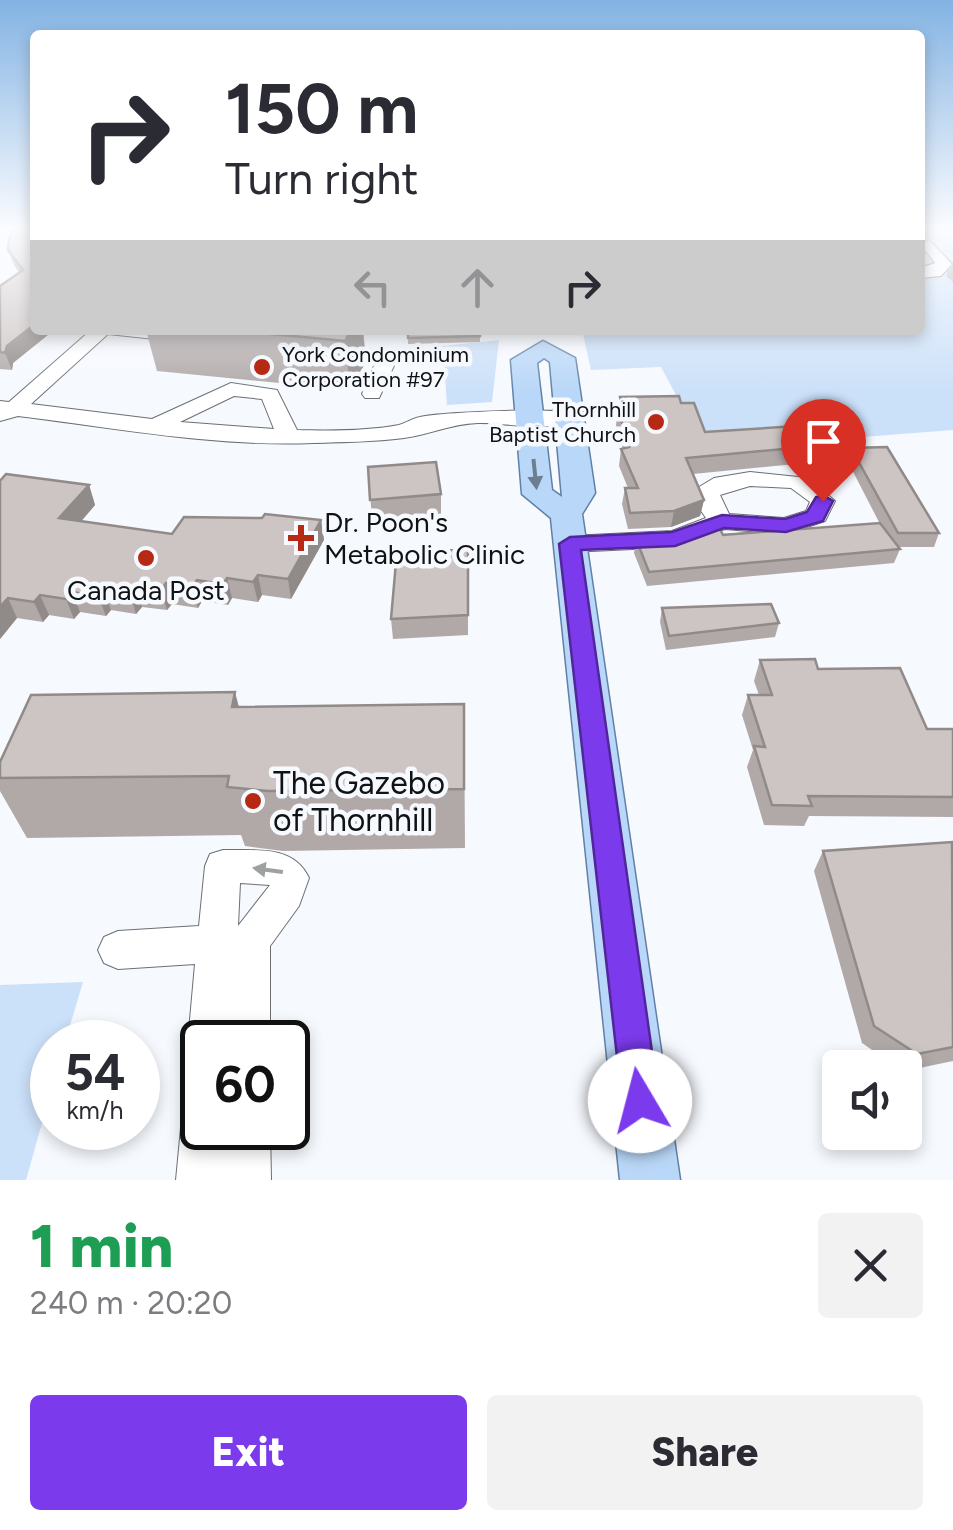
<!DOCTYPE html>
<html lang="en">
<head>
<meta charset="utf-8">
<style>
  :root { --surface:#fff; --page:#f2f2f3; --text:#2b2b33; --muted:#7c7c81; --accent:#7c3aed }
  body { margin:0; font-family:Figtree,sans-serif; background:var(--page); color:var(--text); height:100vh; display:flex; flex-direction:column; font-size:38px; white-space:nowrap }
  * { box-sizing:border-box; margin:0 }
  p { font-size:32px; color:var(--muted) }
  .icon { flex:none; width:55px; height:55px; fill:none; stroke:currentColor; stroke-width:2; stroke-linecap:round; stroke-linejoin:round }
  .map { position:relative; height:1180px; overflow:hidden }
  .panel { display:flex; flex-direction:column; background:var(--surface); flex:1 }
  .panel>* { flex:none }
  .top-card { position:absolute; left:30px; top:30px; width:895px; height:305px; border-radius:10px; box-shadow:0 5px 15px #0003; background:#fff; color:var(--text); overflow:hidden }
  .buttons { position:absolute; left:822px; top:1050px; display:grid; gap:20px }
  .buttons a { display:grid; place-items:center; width:100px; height:100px; border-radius:10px; background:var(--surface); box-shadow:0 5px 15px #0003; font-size:50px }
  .speed { position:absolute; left:30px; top:1020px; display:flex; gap:20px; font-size:50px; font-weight:700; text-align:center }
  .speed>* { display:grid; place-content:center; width:130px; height:130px; border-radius:50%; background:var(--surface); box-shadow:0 5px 15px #0003; line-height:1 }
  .speed small { font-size:25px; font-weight:400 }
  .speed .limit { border:5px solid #111; border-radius:15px; background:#fff; color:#111 }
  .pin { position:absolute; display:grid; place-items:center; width:85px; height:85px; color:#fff; margin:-102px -42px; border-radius:50% 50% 50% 0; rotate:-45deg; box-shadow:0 0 10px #0007 }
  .pin .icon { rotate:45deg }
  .me { position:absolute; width:110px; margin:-55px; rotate:352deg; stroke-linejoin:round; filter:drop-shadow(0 0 8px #0008) }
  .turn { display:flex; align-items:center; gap:35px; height:210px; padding:0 30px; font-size:45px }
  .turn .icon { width:130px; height:130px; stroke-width:2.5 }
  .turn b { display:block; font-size:70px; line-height:85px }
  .lanes { display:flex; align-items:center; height:95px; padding:0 30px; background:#0003; justify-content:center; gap:50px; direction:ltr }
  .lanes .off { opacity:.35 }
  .round { display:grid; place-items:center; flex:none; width:105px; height:105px; border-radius:10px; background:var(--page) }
  .overview { display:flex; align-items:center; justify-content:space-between; height:170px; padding:0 30px }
  h1 { font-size:60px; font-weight:800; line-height:75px; color:#1e9e55 }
  .cta { display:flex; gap:20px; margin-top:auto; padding:20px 30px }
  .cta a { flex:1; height:115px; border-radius:10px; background:var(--accent); color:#fff; font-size:40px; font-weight:800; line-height:115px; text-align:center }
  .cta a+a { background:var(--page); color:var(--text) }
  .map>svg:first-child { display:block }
  .green { fill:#cbe0f9 }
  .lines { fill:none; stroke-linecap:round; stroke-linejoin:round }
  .minor-casing { stroke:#6b6f74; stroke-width:2 }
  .major-casing { stroke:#6080a6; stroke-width:3 }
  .minor { fill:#fff; fill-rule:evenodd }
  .major { fill:#b9d7f8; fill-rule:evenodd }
  .wall { fill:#b0a9a8 }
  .shaded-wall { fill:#908a88 }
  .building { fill:#cdc5c3; stroke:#908a88; stroke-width:2.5 }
  .oneway { fill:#6d7e91 }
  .oneway2 { fill:#9fa0a1 }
  .route { fill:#7c3aed; stroke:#51269a; stroke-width:2.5 }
  .poi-dot { fill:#b62915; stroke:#f6f9fe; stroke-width:4 }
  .labels { text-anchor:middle; stroke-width:9; stroke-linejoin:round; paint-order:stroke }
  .far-poi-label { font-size:22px; fill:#101214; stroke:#f6f9fe; text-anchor:start }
  .poi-label { font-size:28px; fill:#101214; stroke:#f6f9fe; text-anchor:start }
  .near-poi-label { font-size:32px; fill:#101214; stroke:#f6f9fe; text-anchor:start }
</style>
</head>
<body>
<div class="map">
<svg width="953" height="1180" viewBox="0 0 953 1180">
  <rect width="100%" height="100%" fill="#f6f9fe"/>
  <g class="green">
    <path d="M 920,229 L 953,229 L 953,430 L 705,449 L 661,367 L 591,370 L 582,330 L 920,330 Z"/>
    <path d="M 499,340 L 492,402 L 447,405 L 444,362 L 432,358 L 433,347 Z"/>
    <path d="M 83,982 L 65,1042 L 52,1042 L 52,1087 L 26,1180 L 0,1180 L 0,985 Z"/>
  </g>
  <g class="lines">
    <g class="minor-casing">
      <g id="minor">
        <path d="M 929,240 L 952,264 L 941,276 L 921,278 L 920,268 L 935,263 L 921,245 Z"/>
        <path d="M 91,330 L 180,330 L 193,336 L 183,342 L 108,334 L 31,404 L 152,419 L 231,383 L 277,390 L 297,430 C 329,431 367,431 399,425 C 406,423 413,418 420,417 C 442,412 571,406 581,416 C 562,435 502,422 478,423 C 450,424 428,435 404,438 C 374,442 343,442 313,443 C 215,447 115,428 18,416 L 0,421 L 0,401 L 9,402 ZM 234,396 L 262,399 L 274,429 L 180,422 Z"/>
        <path d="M 330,342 L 395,353 L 398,357 L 379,398 L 365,398 L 362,394 L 376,361 L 323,352 L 320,348 Z"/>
        <path d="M 750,472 L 808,478 L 835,501 L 825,521 L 786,534 L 725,529 L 675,547 L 570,552 L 557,544 L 570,536 L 672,531 L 706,518 L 697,505 L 699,487 L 714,478 ZM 750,486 L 791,488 L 810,502 L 806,511 L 784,518 L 729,514 L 720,495 Z"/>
        <path d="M 223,850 C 255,851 293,844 309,878 L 299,906 L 270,946 L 270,1042 L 202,1042 L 202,1061 L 194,1057 L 188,1042 L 195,964 L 118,969 L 104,963 L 98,950 L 104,937 L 118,931 L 199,926 L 205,866 L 210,854 ZM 240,883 L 270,885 L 238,926 Z"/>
        <path d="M 202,1106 L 202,1128 L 270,1128 L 271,1180 L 176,1180 L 181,1128 L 188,1112 Z"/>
      </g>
    </g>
    <g class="major-casing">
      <path id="major" d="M 543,341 L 575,358 L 595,493 L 582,514 L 680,1180 L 620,1180 L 551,518 L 522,494 L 511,360 ZM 544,358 L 550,362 L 562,497 L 552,490 L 537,363 Z"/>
    </g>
    <use href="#minor" class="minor"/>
    <use href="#major" class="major"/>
  </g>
  <g class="wall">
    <path d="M 13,229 L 35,330 L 54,330 L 13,363 L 12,370 L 0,369 L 0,286 L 19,272 L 14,265 L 8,250 Z"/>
    <path d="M 950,265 L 953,265 L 953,282 L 946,276 Z"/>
    <path d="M 146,330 L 363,330 L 366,362 L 350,390 L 157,371 Z"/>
    <path d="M 480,330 L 480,342 L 408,344 L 408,338 Z"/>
    <path d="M 620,397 L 681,403 L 705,432 L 860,442 L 858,447 L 939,533 L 934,547 L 898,547 L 900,549 L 894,563 L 647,586 L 634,553 L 636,539 L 880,524 L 847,460 L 847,459 L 693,474 L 704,500 L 700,516 L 671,527 L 628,529 L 622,504 L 625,488 L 628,488 L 619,466 L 621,449 L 623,449 L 616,425 Z"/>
    <path d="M 368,467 L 441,494 L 441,514 L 372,519 Z"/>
    <path d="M 0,481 L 89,485 L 95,505 L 81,521 L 172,534 L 321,520 L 324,540 L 291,599 L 262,595 L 258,602 L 232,598 L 228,605 L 202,601 L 198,608 L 172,604 L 167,610 L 142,607 L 136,614 L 111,610 L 106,616 L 80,612 L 74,619 L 49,615 L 43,622 L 17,618 L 0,639 Z"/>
    <path d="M 468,550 L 468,635 L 393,639 L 391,619 Z"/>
    <path d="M 662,608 L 779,623 L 775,637 L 666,650 L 660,622 Z"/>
    <path d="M 760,660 L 818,669 L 927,729 L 953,729 L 953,817 L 809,816 L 804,826 L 764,825 L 747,767 L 753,750 L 742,715 L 748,695 L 759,695 L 754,681 Z"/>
    <path d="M 464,704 L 465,848 L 283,851 L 245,846 L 241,835 L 27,838 L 0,791 L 0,762 L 239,707 Z"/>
    <path d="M 953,843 L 953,1061 L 905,1071 L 905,1068 L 898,1068 L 862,1043 L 814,871 L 823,851 Z"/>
  </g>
  <g class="shaded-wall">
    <path d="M 35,324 L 35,330 L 54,330 L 13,363 L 12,370 L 5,353 L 7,346 Z"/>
    <path d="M 351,330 L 363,330 L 366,362 L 350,390 L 345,341 Z"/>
    <path d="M 89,485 L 95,505 L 67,538 L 59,518 Z"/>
    <path d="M 704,500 L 700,516 L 671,527 L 674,511 Z"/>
    <path d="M 321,520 L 324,540 L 291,599 L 288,579 Z"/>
    <path d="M 258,575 L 262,595 L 258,602 L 253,582 Z"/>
    <path d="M 227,578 L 232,598 L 228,605 L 223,584 Z"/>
    <path d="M 197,580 L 202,601 L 198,608 L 192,587 Z"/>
    <path d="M 166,583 L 172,604 L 167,610 L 161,590 Z"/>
    <path d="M 135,586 L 142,607 L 136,614 L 130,593 Z"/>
    <path d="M 103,589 L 111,610 L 106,616 L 98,596 Z"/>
    <path d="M 72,592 L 80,612 L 74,619 L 66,599 Z"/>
    <path d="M 40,595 L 49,615 L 43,622 L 34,602 Z"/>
    <path d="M 8,598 L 17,618 L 0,639 L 0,607 Z"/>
    <path d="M 235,692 L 251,753 L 232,707 Z"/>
  </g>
  <g class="building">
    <path d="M 13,229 L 35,229 L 35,324 L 7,346 L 5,353 L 0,352 L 0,286 L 23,270 L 8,250 L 9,240 Z"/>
    <path d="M 229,330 L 351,330 L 345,341 Z"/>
    <path d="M 408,330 L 480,330 L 480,336 L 408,338 Z"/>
    <path d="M 679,396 L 681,403 L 694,403 L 705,432 L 844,423 L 860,442 L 686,458 L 704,500 L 674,511 L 630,513 L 625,488 L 638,488 L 621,449 L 629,447 L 618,409 L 623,409 L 620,397 Z"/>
    <path d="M 887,447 L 939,533 L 898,533 L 851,448 Z"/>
    <path d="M 436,462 L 441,494 L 370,500 L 368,467 Z"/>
    <path d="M 6,474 L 89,485 L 59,518 L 172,534 L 184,517 L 262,518 L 265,514 L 321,520 L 288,579 L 258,575 L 253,582 L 227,578 L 223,584 L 197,580 L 192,587 L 166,583 L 161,590 L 135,586 L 130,593 L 103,589 L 98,596 L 72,592 L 66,599 L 40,595 L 34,602 L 8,598 L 0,607 L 0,481 Z"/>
    <path d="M 717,523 L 723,535 L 880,523 L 900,549 L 649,572 L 636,539 L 678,537 Z"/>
    <path d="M 468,550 L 468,615 L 391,619 L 397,551 Z"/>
    <path d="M 771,604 L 779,623 L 669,636 L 662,608 Z"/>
    <path d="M 815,659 L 818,669 L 900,668 L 927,729 L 953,729 L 953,797 L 808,796 L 812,806 L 772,805 L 754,746 L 765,747 L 748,695 L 772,695 L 760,660 Z"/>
    <path d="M 235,692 L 232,707 L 464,704 L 464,789 L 268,791 L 227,787 L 229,776 L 0,778 L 0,762 L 31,695 Z"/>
    <path d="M 952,842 L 953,1047 L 917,1054 L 874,1026 L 823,851 Z"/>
  </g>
  <defs><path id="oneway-solid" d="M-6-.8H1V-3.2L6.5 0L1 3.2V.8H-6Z" transform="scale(2.5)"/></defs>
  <use class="oneway" href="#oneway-solid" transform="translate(535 474) rotate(84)"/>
  <use class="oneway2" href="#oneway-solid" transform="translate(268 870) rotate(-172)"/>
  <linearGradient id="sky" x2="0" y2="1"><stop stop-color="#83b3e3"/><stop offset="0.58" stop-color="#fbfcff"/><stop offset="1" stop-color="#fbfcff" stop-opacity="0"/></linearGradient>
  <rect width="953" height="394" fill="url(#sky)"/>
  <path class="route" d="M 823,495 L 833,501 L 823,521 L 786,532 L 724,528 L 675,546 L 581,550 L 659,1101 L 653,1114 L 640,1120 L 627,1114 L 622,1101 L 559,544 L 570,537 L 672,532 L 722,515 L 785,519 L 807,512 L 816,497 Z"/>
  <g class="poi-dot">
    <circle cx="262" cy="367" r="10"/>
    <circle cx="656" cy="422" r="10"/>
    <path d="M296 523h10v10h10v10h-10v10h-10v-10h-10v-10h10z"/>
    <circle cx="146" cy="558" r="10"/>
    <circle cx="253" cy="801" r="10"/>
  </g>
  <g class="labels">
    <g class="far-poi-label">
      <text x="282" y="362">York Condominium<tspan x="282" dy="25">Corporation #97</tspan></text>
      <text x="636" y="417" text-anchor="end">Thornhill<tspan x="636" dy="25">Baptist Church</tspan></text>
    </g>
    <g class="poi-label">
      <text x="324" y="532">Dr. Poon's<tspan x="324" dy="32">Metabolic Clinic</tspan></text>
      <text x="146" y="600" text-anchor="middle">Canada Post</text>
    </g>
    <g class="near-poi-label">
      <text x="273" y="794">The Gazebo<tspan x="273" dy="37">of Thornhill</tspan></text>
    </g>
  </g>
</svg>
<div class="buttons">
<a><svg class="icon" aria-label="sound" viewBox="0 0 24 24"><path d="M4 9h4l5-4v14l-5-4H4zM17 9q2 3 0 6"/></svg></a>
</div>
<div class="speed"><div>54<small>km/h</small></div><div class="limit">60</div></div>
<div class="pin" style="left:823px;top:501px;background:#d93025"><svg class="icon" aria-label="arrive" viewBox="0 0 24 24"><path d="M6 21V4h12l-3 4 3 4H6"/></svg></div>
<svg class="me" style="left:640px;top:1101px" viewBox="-20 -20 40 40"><circle r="19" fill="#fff"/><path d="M0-13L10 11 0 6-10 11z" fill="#7c3aed"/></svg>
<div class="top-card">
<div class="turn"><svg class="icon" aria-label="right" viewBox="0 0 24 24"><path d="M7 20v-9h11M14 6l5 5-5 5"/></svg><div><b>150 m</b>Turn right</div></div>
<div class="lanes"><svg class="icon off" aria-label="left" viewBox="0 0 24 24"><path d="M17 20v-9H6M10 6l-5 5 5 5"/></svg><svg class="icon off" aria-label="ahead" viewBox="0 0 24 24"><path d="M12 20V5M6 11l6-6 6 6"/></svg><svg class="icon" aria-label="right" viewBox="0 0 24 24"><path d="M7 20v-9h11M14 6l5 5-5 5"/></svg></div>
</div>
</div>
<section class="panel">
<div class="overview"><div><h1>1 min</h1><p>240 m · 20:20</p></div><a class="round"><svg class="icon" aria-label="close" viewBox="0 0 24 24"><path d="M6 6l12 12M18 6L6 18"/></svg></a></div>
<div class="cta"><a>Exit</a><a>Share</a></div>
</section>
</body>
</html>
